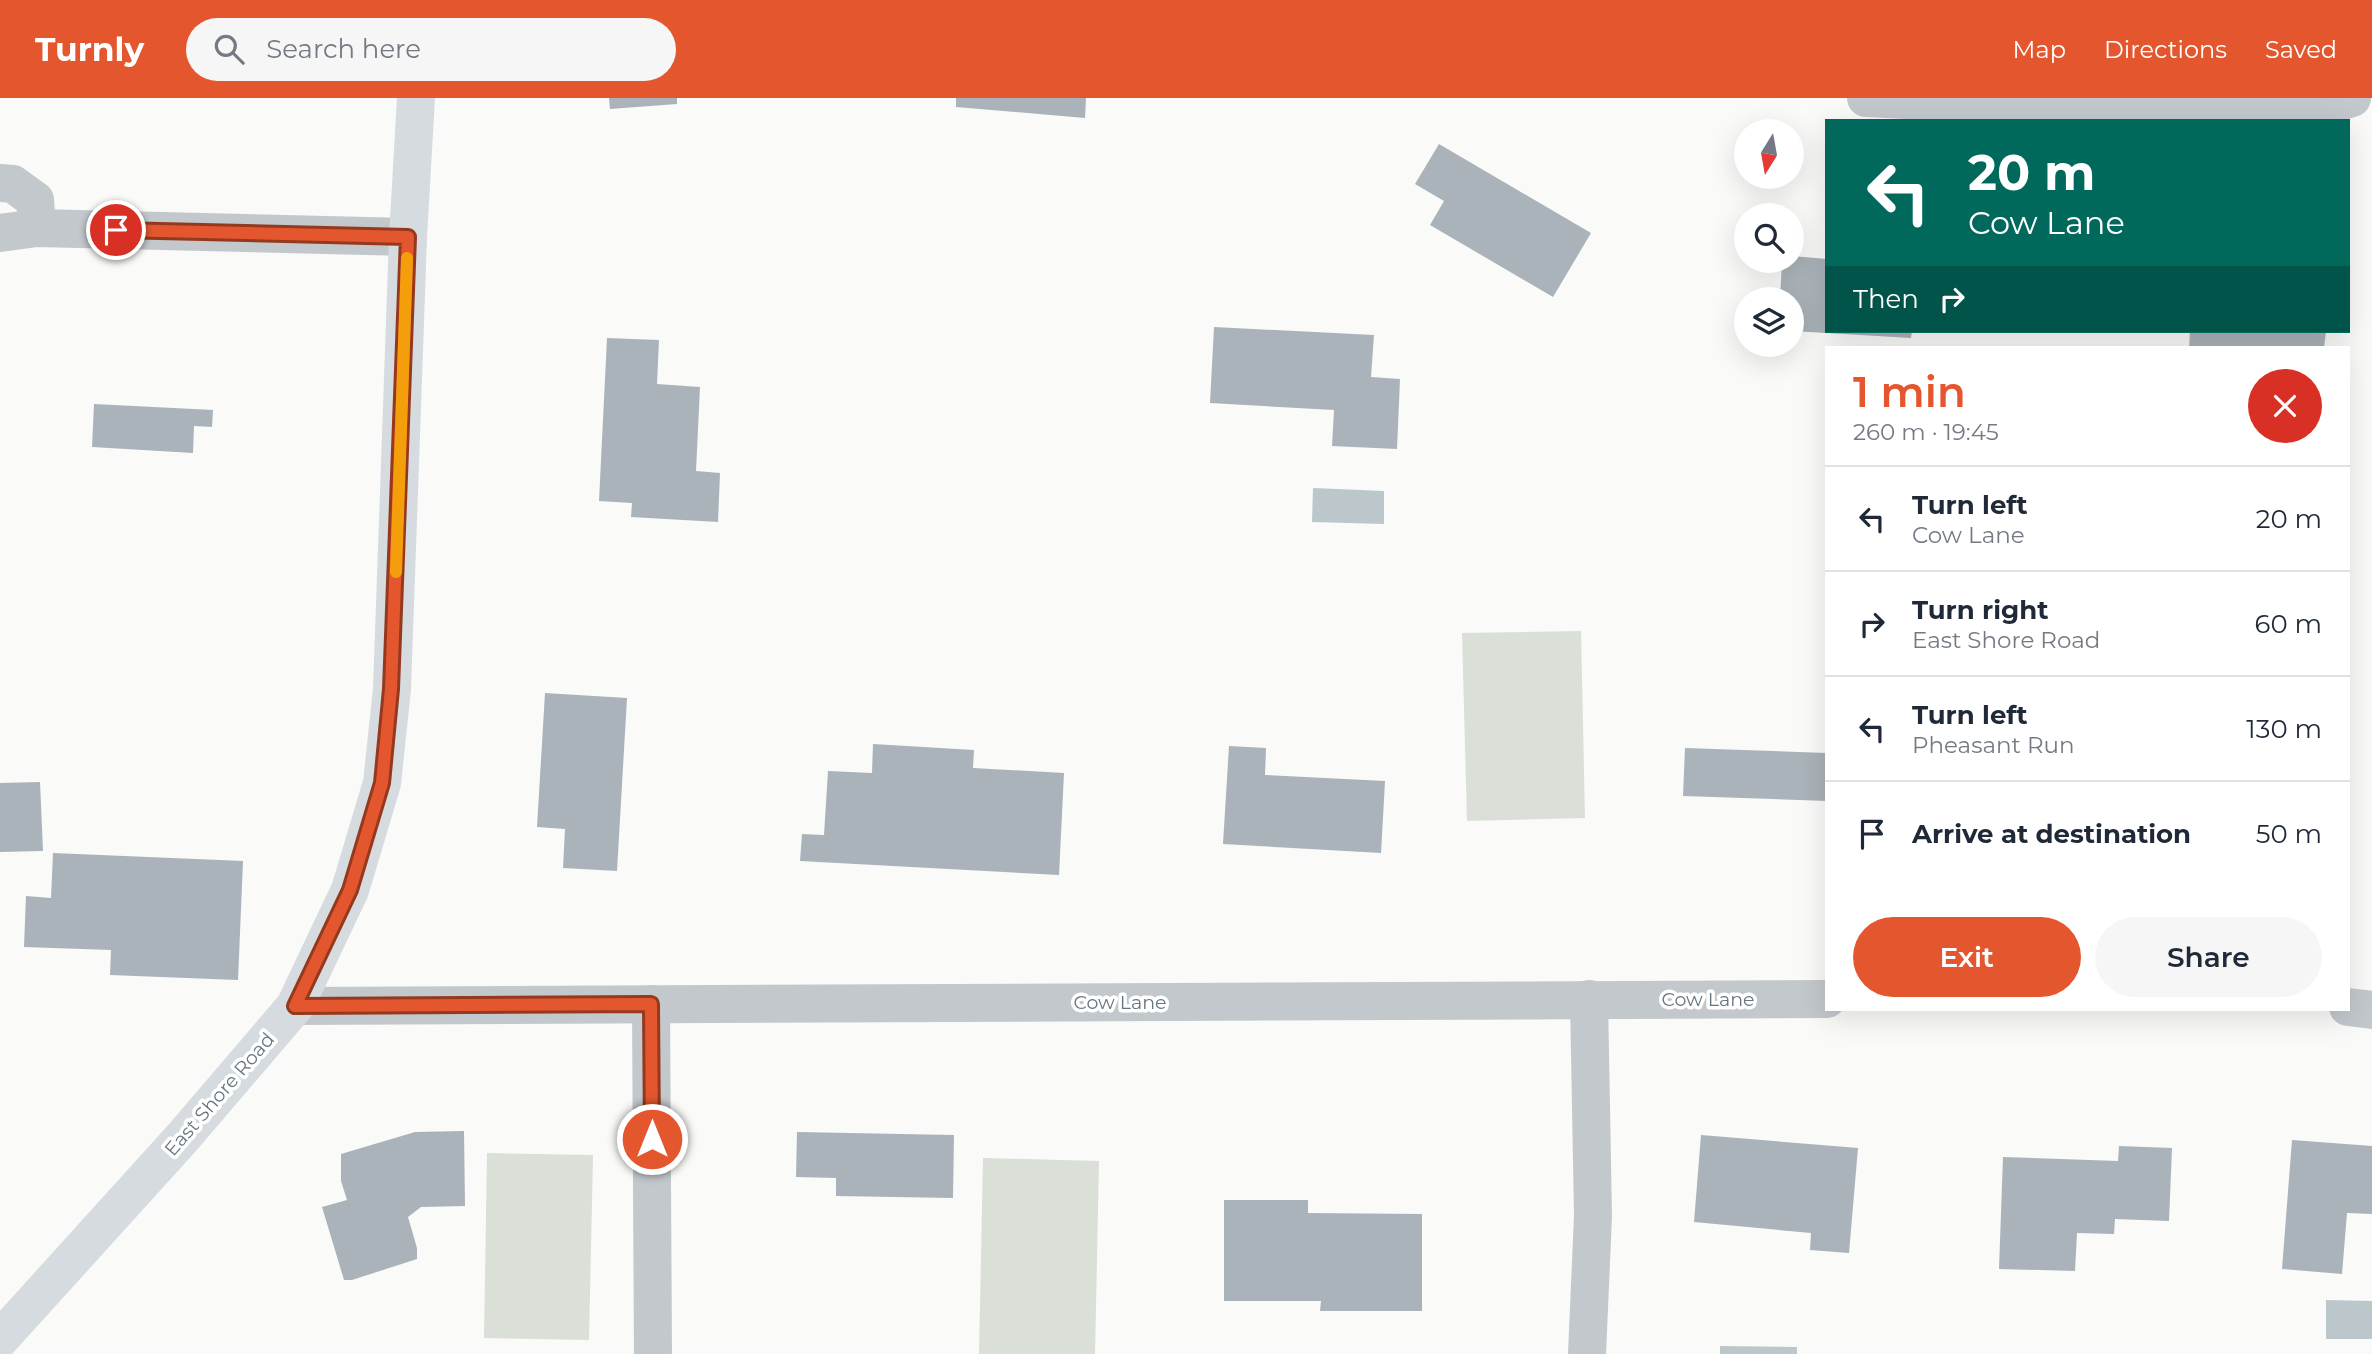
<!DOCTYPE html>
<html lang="en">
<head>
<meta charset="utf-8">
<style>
  :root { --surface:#fff; --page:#f6f6f7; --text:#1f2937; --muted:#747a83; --line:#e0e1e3; --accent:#e4572e }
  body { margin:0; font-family:Montserrat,sans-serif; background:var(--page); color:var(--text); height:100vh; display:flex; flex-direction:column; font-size:26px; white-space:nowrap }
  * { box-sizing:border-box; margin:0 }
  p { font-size:23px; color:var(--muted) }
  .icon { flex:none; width:38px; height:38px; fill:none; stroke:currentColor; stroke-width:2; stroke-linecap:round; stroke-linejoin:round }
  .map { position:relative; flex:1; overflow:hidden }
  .side { position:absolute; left:1825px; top:248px; width:525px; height:665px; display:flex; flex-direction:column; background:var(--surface); border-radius:0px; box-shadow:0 7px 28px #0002 }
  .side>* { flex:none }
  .banner { position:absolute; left:1825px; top:21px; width:525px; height:214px; border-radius:0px; box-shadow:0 7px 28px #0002; background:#00695c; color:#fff; overflow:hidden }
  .needle { width:46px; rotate:191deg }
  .buttons { position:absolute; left:1734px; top:21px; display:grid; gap:14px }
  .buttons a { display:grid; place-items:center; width:70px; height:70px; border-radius:50%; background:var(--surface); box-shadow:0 7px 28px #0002; font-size:35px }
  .pin { position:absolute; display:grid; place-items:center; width:60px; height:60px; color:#fff; margin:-30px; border:4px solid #fff; border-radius:50%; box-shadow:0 2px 7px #0007 }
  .me { position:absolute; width:77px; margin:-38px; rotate:0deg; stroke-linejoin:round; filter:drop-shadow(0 0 5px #0008) }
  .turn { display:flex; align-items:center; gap:24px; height:147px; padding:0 28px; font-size:32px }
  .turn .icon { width:91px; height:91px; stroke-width:2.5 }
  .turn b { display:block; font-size:49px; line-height:60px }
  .then { display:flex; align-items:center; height:66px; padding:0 28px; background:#0003; gap:14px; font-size:26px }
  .round { display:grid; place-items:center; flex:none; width:74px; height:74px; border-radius:37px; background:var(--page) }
  .head { display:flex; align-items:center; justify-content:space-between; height:119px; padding:0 28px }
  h1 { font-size:42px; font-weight:600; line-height:52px; color:var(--accent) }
  .action { display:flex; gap:14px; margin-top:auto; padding:14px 28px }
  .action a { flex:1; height:80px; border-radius:42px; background:var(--accent); color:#fff; font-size:28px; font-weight:600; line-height:80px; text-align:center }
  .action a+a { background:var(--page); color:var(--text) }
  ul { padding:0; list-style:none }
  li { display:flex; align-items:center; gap:21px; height:105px; padding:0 28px; border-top:2px solid var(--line) }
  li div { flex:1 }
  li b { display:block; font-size:26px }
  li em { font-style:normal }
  header { display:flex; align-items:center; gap:42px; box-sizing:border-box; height:98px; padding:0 35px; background:var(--accent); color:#fff }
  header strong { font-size:33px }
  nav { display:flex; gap:38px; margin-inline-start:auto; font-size:24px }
  .search { width:490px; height:63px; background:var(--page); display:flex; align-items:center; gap:18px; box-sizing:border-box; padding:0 24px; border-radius:38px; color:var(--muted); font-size:26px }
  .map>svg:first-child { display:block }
  .green { fill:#dadfd7 }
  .water { fill:#bbc7cb }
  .building { fill:#aab3b9 }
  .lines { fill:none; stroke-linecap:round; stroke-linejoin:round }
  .minor { stroke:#c3c8cc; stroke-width:38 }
  .major { stroke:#d6dbdf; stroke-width:38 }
  .route-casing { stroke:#94391e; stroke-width:18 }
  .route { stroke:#e4572e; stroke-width:12 }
  .slow { stroke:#f59e0b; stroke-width:12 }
  .labels { text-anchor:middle; stroke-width:7; stroke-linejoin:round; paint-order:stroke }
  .street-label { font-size:19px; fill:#657683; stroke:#fff }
</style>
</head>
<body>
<header>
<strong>Turnly</strong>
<div class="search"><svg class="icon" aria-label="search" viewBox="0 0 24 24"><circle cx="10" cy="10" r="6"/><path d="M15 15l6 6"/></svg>Search here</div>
<nav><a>Map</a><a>Directions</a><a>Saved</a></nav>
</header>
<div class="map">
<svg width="2372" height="1256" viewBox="0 0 2372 1256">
  <rect width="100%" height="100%" fill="#fafaf8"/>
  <g class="green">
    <path d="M 1581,533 L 1585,720 L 1467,723 L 1462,535 Z"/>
    <path d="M 487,1055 L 593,1057 L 589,1242 L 484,1240 Z"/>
    <path d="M 983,1060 L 1099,1063 L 1095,1256 L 979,1256 Z"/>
  </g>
  <g class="water">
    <path d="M 1313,390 L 1384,393 L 1384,426 L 1312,424 Z"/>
    <path d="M 2326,1202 L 2372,1203 L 2372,1241 L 2326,1241 Z"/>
    <path d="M 1720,1248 L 1797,1249 L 1797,1256 L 1720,1256 Z"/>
  </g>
  <g class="building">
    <path d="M 609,0 L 677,0 L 677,6 L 610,11 Z"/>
    <path d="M 956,0 L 1086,0 L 1085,20 L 956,9 Z"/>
    <path d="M 1439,46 L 1591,135 L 1553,199 L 1430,127 L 1444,103 L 1415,86 Z"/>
    <path d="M 1792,158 L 1827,161 L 1827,233 L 1912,233 L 1911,240 L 1792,233 L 1792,201 L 1780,201 L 1782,163 L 1792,163 Z"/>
    <path d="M 1214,229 L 1374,237 L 1371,279 L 1400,281 L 1397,351 L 1332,348 L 1334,312 L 1210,305 Z"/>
    <path d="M 2190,233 L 2326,233 L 2324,250 L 2189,250 Z"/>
    <path d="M 607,240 L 659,242 L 657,286 L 700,289 L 696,373 L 720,375 L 718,424 L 631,419 L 632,405 L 599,403 Z"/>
    <path d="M 94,306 L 213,312 L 212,329 L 194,328 L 193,355 L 92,349 Z"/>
    <path d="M 545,595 L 627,600 L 617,773 L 563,770 L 565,731 L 537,729 Z"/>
    <path d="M 873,646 L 974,652 L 973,670 L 1064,675 L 1059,777 L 800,763 L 802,736 L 824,737 L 828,673 L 872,675 Z"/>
    <path d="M 1229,648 L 1266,650 L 1265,677 L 1385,683 L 1381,755 L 1223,746 Z"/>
    <path d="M 1685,650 L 1827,655 L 1827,703 L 1683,698 Z"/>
    <path d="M 40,684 L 43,753 L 0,754 L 0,685 Z"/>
    <path d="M 53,755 L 243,763 L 238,882 L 110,877 L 111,852 L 24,849 L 26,798 L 51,800 Z"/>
    <path d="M 464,1033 L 465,1108 L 421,1109 L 408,1119 L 417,1150 L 417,1161 L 352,1182 L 344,1182 L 322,1109 L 347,1102 L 341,1083 L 341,1056 L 415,1034 Z"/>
    <path d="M 797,1034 L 954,1037 L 953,1100 L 836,1098 L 836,1080 L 796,1079 Z"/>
    <path d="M 1701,1037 L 1858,1050 L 1849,1155 L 1810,1152 L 1811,1135 L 1694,1124 Z"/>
    <path d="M 2292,1042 L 2372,1048 L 2372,1116 L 2347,1115 L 2342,1176 L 2282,1171 Z"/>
    <path d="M 2119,1048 L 2172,1050 L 2169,1123 L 2115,1121 L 2114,1136 L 2077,1135 L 2075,1173 L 1999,1171 L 2003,1059 L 2118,1063 Z"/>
    <path d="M 1224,1102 L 1308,1102 L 1308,1115 L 1422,1116 L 1422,1213 L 1320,1213 L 1321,1203 L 1224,1203 Z"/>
  </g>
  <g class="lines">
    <g class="minor">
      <path d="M 1866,0 L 2229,18 L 2315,12 L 2352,0"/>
      <path d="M 0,85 L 13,86 L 35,102 L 37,130"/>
      <path d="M 0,135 L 37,130 L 408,139"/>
      <path d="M 651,906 L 653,1256"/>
      <path d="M 295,908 L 1827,901"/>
      <path d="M 2348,909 L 2372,912"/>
      <path d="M 1587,1256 L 1593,1118 L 1589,901"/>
    </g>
    <path class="major" d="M 0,1241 L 183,1039 L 295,908 L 350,792 L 382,685 L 392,591 L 408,139 L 416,0"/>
  </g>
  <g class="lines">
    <g class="route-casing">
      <path id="route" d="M 116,132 L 408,139 L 391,591 L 382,685 L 350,792 L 295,908 L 651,906 L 652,1041"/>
    </g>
    <use href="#route" class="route"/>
    <path class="slow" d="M 396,474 L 407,160"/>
  </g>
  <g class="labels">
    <g class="street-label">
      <text x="1708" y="908">Cow Lane</text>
      <text x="1120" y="911">Cow Lane</text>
      <text transform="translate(219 996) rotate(-49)" y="7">East Shore Road</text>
    </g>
  </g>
</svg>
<div class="buttons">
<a><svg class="needle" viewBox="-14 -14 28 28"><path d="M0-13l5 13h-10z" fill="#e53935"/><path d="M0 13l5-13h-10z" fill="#747a83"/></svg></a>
<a><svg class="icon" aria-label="search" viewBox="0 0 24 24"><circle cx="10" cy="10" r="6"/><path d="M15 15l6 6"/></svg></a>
<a><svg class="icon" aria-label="layers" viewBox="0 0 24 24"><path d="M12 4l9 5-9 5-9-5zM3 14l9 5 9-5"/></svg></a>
</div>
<div class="pin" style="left:116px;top:132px;background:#d93025"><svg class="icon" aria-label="arrive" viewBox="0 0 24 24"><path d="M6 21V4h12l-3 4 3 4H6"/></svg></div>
<svg class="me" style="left:652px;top:1041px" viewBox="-20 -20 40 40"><circle r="17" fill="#e4572e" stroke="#fff" stroke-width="3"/><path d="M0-11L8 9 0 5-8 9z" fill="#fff"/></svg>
<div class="banner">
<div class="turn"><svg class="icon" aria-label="left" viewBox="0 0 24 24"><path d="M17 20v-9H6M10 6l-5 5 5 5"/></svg><div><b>20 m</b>Cow Lane</div></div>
<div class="then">Then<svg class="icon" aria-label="right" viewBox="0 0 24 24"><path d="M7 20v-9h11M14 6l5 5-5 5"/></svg></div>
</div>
<section class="side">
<div class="head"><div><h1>1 min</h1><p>260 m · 19:45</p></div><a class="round" style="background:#d93025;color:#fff"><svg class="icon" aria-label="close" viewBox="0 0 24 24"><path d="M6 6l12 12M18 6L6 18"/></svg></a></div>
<ul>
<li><svg class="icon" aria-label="left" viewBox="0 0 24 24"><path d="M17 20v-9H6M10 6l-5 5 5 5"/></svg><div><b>Turn left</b><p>Cow Lane</p></div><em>20 m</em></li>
<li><svg class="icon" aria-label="right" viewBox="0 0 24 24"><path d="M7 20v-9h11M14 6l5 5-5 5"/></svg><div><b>Turn right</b><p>East Shore Road</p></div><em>60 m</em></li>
<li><svg class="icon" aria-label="left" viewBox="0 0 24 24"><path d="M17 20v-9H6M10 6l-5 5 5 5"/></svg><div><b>Turn left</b><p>Pheasant Run</p></div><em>130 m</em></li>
<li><svg class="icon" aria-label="arrive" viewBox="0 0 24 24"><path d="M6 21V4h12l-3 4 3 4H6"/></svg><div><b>Arrive at destination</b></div><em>50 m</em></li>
</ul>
<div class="action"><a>Exit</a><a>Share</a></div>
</section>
</div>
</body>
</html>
